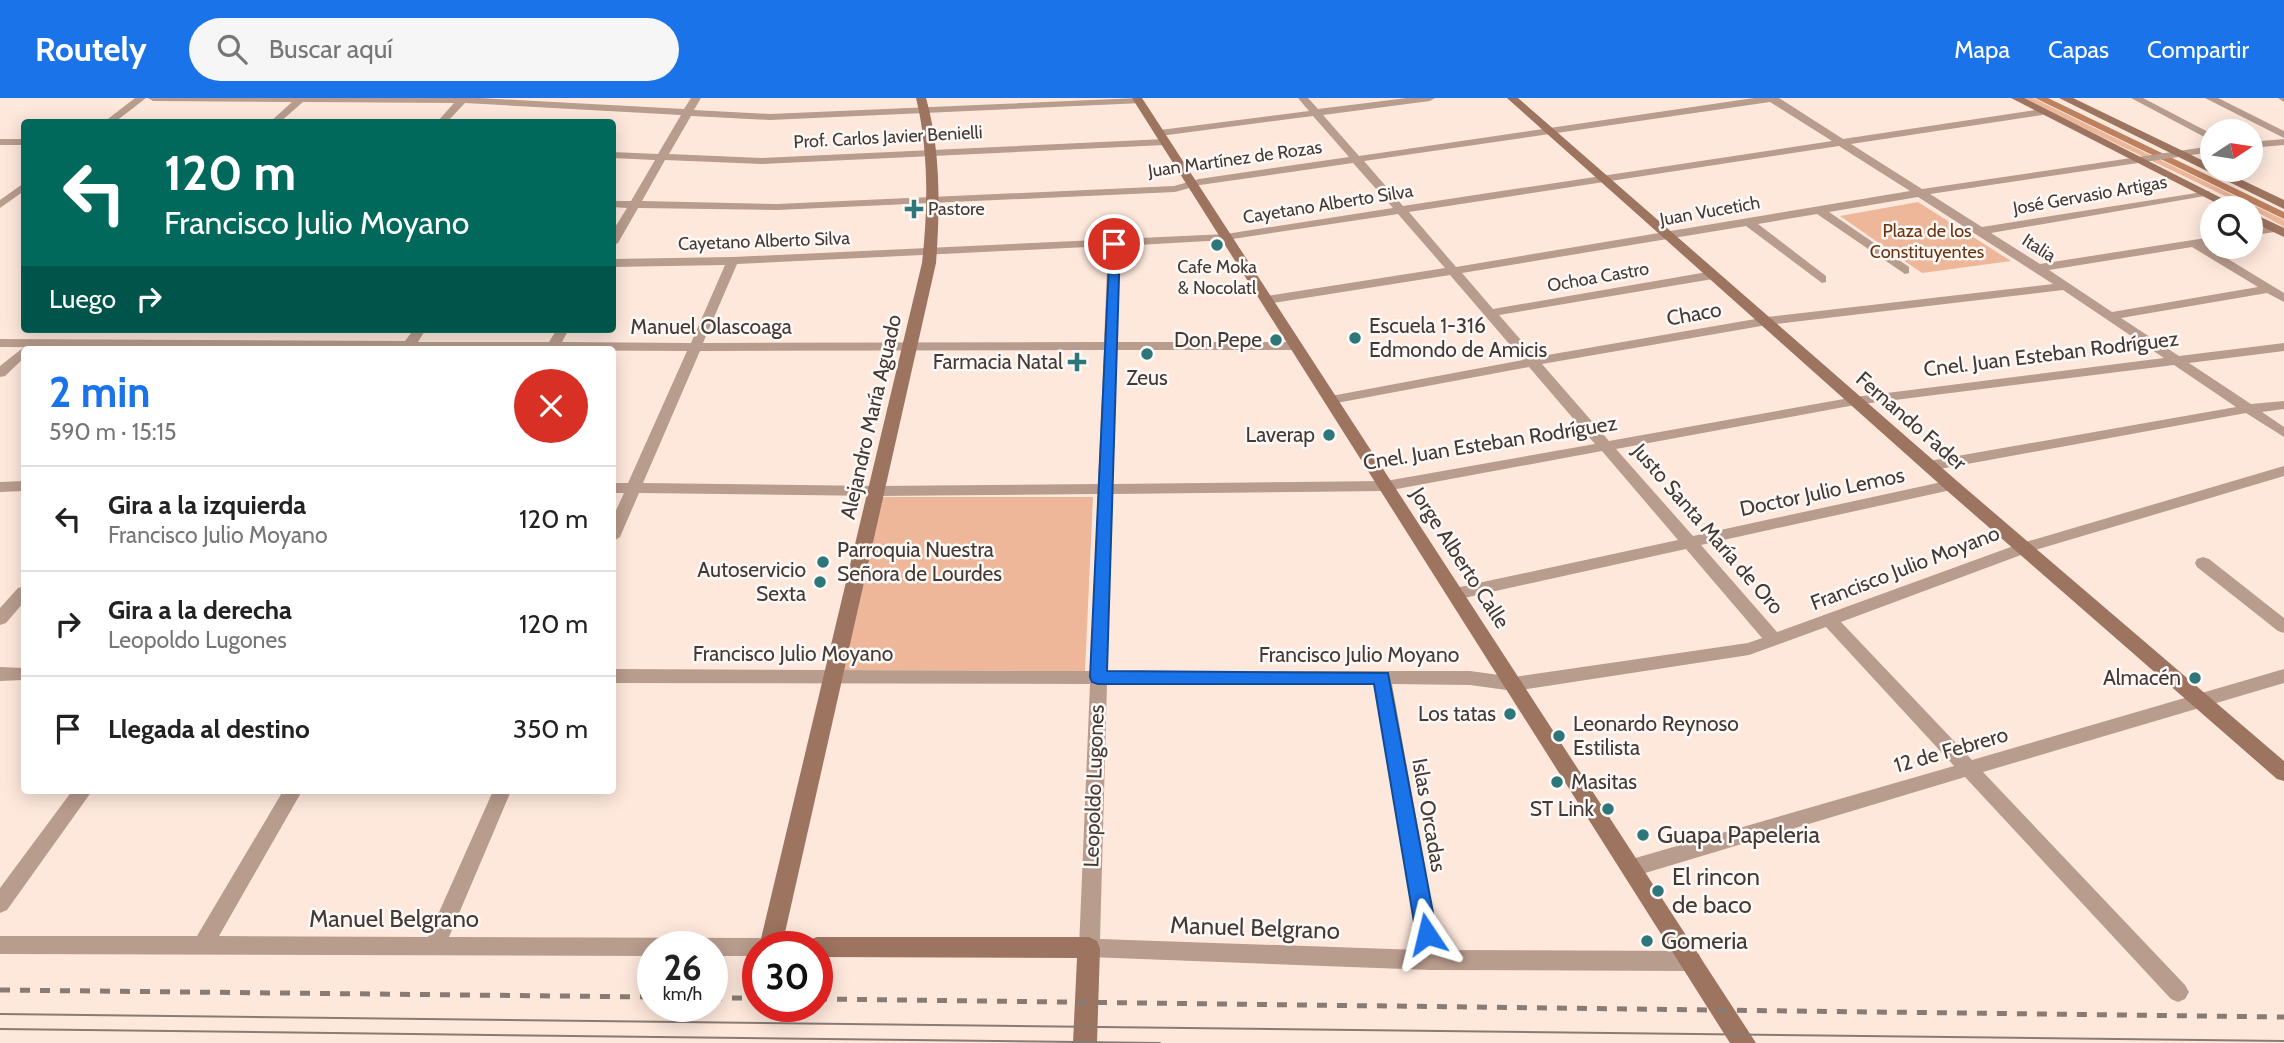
<!DOCTYPE html>
<html lang="es">
<head>
<meta charset="utf-8">
<style>
  :root { --surface:#fff; --page:#f6f6f6; --text:#222; --muted:#767676; --line:#e0e0e0; --accent:#1a73e8 }
  body { margin:0; font-family:Cabin,sans-serif; background:var(--page); color:var(--text); height:100vh; display:flex; flex-direction:column; font-size:26px; white-space:nowrap }
  * { box-sizing:border-box; margin:0 }
  p { font-size:23px; color:var(--muted) }
  .icon { flex:none; width:38px; height:38px; fill:none; stroke:currentColor; stroke-width:2; stroke-linecap:round; stroke-linejoin:round }
  .map { position:relative; flex:1; overflow:hidden }
  .side { position:absolute; left:21px; top:248px; width:595px; height:448px; display:flex; flex-direction:column; background:var(--surface); border-radius:7px; box-shadow:0 4px 18px #0003 }
  .side>* { flex:none }
  .guide { position:absolute; left:21px; top:21px; width:595px; height:214px; border-radius:7px; box-shadow:0 4px 18px #0003; background:#00695c; color:#fff; overflow:hidden }
  .needle { width:46px; rotate:78deg }
  .fabs { position:absolute; left:2200px; top:21px; display:grid; gap:14px }
  .fabs a { display:grid; place-items:center; width:63px; height:63px; border-radius:50%; background:var(--surface); box-shadow:0 4px 18px #0003; font-size:35px }
  .speed { position:absolute; left:637px; top:833px; display:flex; gap:14px; font-size:35px; font-weight:700; text-align:center }
  .speed>* { display:grid; place-content:center; width:91px; height:91px; border-radius:50%; background:var(--surface); box-shadow:0 4px 18px #0003; line-height:1 }
  .speed small { font-size:18px; font-weight:400 }
  .speed .limit { border:10px solid #d22; background:#fff; color:#111 }
  .pin { position:absolute; display:grid; place-items:center; width:60px; height:60px; color:#fff; margin:-30px; border:4px solid #fff; border-radius:50%; box-shadow:0 2px 7px #0007 }
  .me { position:absolute; width:77px; margin:-38px; rotate:350deg; stroke-linejoin:round; filter:drop-shadow(0 0 5px #0008) }
  .turn { display:flex; align-items:center; gap:24px; height:147px; padding:0 28px; font-size:32px }
  .turn .icon { width:91px; height:91px; stroke-width:2.5 }
  .turn b { display:block; font-size:49px; line-height:60px }
  .then { display:flex; align-items:center; height:66px; padding:0 28px; background:#0003; gap:14px; font-size:26px }
  .round { display:grid; place-items:center; flex:none; width:74px; height:74px; border-radius:37px; background:var(--page) }
  .headline { display:flex; align-items:center; justify-content:space-between; height:119px; padding:0 28px }
  h1 { font-size:42px; font-weight:700; line-height:52px; color:var(--accent) }
  ul { padding:0; list-style:none }
  li { display:flex; align-items:center; gap:21px; height:105px; padding:0 28px; border-top:2px solid var(--line) }
  li div { flex:1 }
  li b { display:block; font-size:26px }
  li em { font-style:normal }
  header { display:flex; align-items:center; gap:42px; box-sizing:border-box; height:98px; padding:0 35px; background:var(--accent); color:#fff }
  header strong { font-size:33px }
  nav { display:flex; gap:38px; margin-inline-start:auto; font-size:24px }
  .search { width:490px; height:63px; background:var(--page); display:flex; align-items:center; gap:18px; box-sizing:border-box; padding:0 24px; border-radius:38px; color:var(--muted); font-size:26px }
  .map>svg:first-child { display:block }
  .green { fill:#eeb799 }
  .lines { fill:none; stroke-linecap:round; stroke-linejoin:round }
  .canal { fill:#bd8160; fill-rule:evenodd }
  .street { fill:#b89c8d; fill-rule:evenodd }
  .secondary { fill:#9c745f; fill-rule:evenodd }
  .tram { stroke:#897b74; stroke-width:2 }
  .rail { stroke:#897b74; stroke-width:5; stroke-dasharray:10 10; stroke-linecap:butt }
  .route { fill:#1a73e8; stroke:#114b97; stroke-width:2 }
  .poi-dot { fill:#2d777a; stroke:#fef9f7; stroke-width:2.5 }
  .labels { text-anchor:middle; stroke-width:5; stroke-linejoin:round; paint-order:stroke }
  .far-street-label { font-size:18px; fill:#433a35; stroke:#fef9f7 }
  .far-poi-label { font-size:18px; fill:#433a35; stroke:#fef9f7; text-anchor:start }
  .far-park-label { font-size:18px; fill:#6b330d; stroke:#fef9f7 }
  .street-label { font-size:21px; fill:#433a35; stroke:#fef9f7 }
  .poi-label { font-size:21px; fill:#433a35; stroke:#fef9f7; text-anchor:end }
  .near-poi-label { font-size:24px; fill:#433a35; stroke:#fef9f7; text-anchor:start }
  .near-street-label { font-size:24px; fill:#433a35; stroke:#fef9f7 }
</style>
</head>
<body>
<header>
<strong>Routely</strong>
<div class="search"><svg class="icon" aria-label="search" viewBox="0 0 24 24"><circle cx="10" cy="10" r="6"/><path d="M15 15l6 6"/></svg>Buscar aquí</div>
<nav><a>Mapa</a><a>Capas</a><a>Compartir</a></nav>
</header>
<div class="map">
<svg width="2284" height="945" viewBox="0 0 2284 945">
  <rect width="100%" height="100%" fill="#fee8dc"/>
  <g class="green">
    <path d="M 2021,0 L 2033,0 L 2284,122 L 2284,129 L 2250,110 Z"/>
    <path d="M 1918,104 L 2011,163 L 1922,175 L 1840,118 Z"/>
    <path d="M 881,399 L 1093,399 L 1085,573 L 841,572 Z"/>
  </g>
  <g class="lines">
    <path class="canal" d="M 2035,0 L 2048,0 L 2284,114 L 2284,121 Z"/>
    <g class="street">
      <path d="M 135,0 L 146,0 L 115,24 L 104,24 Z"/>
      <path d="M 148,0 L 479,0 L 684,11 L 691,0 L 701,0 L 694,12 L 770,16 L 1139,0 L 1142,1 L 1142,5 L 770,22 L 691,18 L 669,56 L 762,60 L 1165,41 L 1170,44 L 1165,47 L 762,66 L 665,62 L 642,103 L 777,106 L 1174,88 L 1199,81 L 1349,59 L 1313,18 L 1160,38 L 1155,35 L 1160,32 L 1309,13 L 1298,0 L 1308,0 L 1318,11 L 1407,0 L 1435,0 L 1430,3 L 1323,17 L 1359,58 L 1754,0 L 1779,0 L 1843,41 L 2042,11 L 2047,14 L 2042,17 L 1851,46 L 1922,91 L 2212,48 L 2212,54 L 1930,96 L 1982,129 L 2209,93 L 2210,95 L 2205,98 L 1991,135 L 2040,166 L 2212,139 L 2212,145 L 2205,147 L 2284,195 L 2284,204 L 2267,195 L 2121,220 L 2179,258 L 2284,245 L 2284,253 L 2189,265 L 2251,306 L 2284,303 L 2284,311 L 2262,314 L 2284,329 L 2284,339 L 2246,315 L 1929,373 L 1922,368 L 1929,363 L 2236,309 L 2174,267 L 1855,307 L 1616,351 L 1693,438 L 1951,382 L 1956,384 L 1958,387 L 1951,392 L 1701,447 L 1777,534 L 2019,446 L 2284,368 L 2284,378 L 2029,454 L 1841,524 L 1972,662 L 2284,571 L 2284,585 L 1983,674 L 2185,887 L 2189,894 L 2185,901 L 2178,904 L 2171,901 L 1965,679 L 1632,779 L 1625,776 L 1622,770 L 1625,764 L 1632,761 L 1954,668 L 1826,529 L 1749,557 L 1514,593 L 1470,587 L 1392,586 L 1440,852 L 1692,853 L 1699,856 L 1702,863 L 1699,870 L 1692,873 L 1431,872 L 1089,859 L 1082,857 L 1079,850 L 1090,586 L 612,585 L 612,571 L 1090,573 L 1098,396 L 877,398 L 639,395 L 620,439 L 612,444 L 612,421 L 624,395 L 612,395 L 612,385 L 628,385 L 687,253 L 0,249 L 0,241 L 405,243 L 414,231 L 426,231 L 418,244 L 549,244 L 557,231 L 569,231 L 562,244 L 691,245 L 725,167 L 612,169 L 612,161 L 733,159 L 1226,136 L 1393,110 L 1353,65 L 1200,87 L 1175,94 L 777,112 L 638,110 L 618,145 L 612,148 L 612,134 L 627,110 L 612,109 L 612,103 L 631,103 L 655,62 L 612,60 L 612,54 L 658,56 L 681,17 L 465,5 L 447,24 L 437,24 L 454,5 L 303,4 L 280,24 L 270,24 L 292,4 L 153,3 ZM 1770,4 L 1832,43 L 1403,108 L 1364,63 ZM 1839,48 L 1910,93 L 1456,169 L 1409,114 ZM 1918,99 L 2053,186 L 1767,219 L 1536,259 L 1499,217 L 1713,181 L 1719,177 L 1713,173 L 1493,211 L 1462,175 L 1746,128 L 1822,185 L 1826,184 L 1826,178 L 1758,126 L 1817,116 L 1905,176 L 1909,175 L 1909,169 L 1829,114 ZM 1398,116 L 1445,170 L 1267,198 L 1261,202 L 1267,206 L 1450,177 L 1523,262 L 1331,298 L 1326,299 L 1324,302 L 1326,305 L 1331,306 L 1529,269 L 1595,346 L 1386,383 L 1113,386 L 1117,252 L 1296,252 L 1302,248 L 1296,244 L 1117,244 L 1120,148 L 1226,142 ZM 1108,148 L 1104,244 L 703,245 L 737,166 ZM 2192,149 L 2258,189 L 2112,214 L 2049,172 ZM 2063,192 L 2164,260 L 1855,299 L 1609,343 L 1542,266 L 1767,227 ZM 1104,252 L 1098,386 L 877,388 L 643,385 L 700,253 ZM 1602,353 L 1678,442 L 1455,490 L 1447,496 L 1449,500 L 1455,502 L 1686,451 L 1762,540 L 1748,545 L 1514,579 L 1470,573 L 1107,573 L 1113,396 L 1386,393 ZM 1107,586 L 1375,586 L 1419,852 L 1100,841 Z"/>
      <path d="M 2131,0 L 2143,0 L 2212,36 L 2212,43 Z"/>
      <path d="M 2205,0 L 2218,0 L 2284,33 L 2284,40 Z"/>
      <path d="M 2278,0 L 2284,0 L 2284,4 Z"/>
      <rect x="0" y="41" width="24" height="6"/>
      <path d="M 2284,41 L 2284,47 L 2250,50 L 2250,44 Z"/>
      <path d="M 24,85 L 24,93 L 0,110 L 0,102 Z"/>
      <path d="M 2276,128 L 2280,129 L 2280,133 L 2250,138 L 2250,131 Z"/>
      <path d="M 24,249 L 30,252 L 24,252 L 24,260 L 5,278 L 0,279 L 0,268 Z"/>
      <path d="M 24,383 L 24,393 L 0,394 L 0,384 Z"/>
      <path d="M 2203,459 L 2209,461 L 2284,520 L 2284,535 L 2278,533 L 2197,469 L 2195,465 L 2197,461 Z"/>
      <path d="M 24,488 L 24,504 L 6,525 L 0,527 L 0,510 L 18,490 Z"/>
      <path d="M 0,569 L 24,570 L 24,582 L 0,583 Z"/>
      <path d="M 72,693 L 92,693 L 7,812 L 0,815 L 0,790 Z"/>
      <path d="M 283,693 L 302,693 L 219,838 L 428,839 L 493,693 L 511,693 L 449,839 L 770,840 L 777,842 L 780,849 L 758,849 L 758,858 L 712,858 L 712,849 L 653,849 L 653,858 L 0,856 L 0,838 L 197,838 Z"/>
    </g>
    <g class="secondary">
      <path d="M 916,0 L 926,0 C 941,53 940,111 936,165 L 784,839 L 796,842 L 799,849 L 759,849 L 922,165 C 928,111 929,53 916,0 Z"/>
      <path d="M 1132,0 L 1142,0 L 1756,945 L 1730,945 Z"/>
      <path d="M 1507,0 L 1518,0 L 1957,383 L 2284,663 L 2284,683 L 2277,681 L 1945,391 Z"/>
      <path d="M 2011,0 L 2024,0 L 2241,110 L 2226,110 Z"/>
      <path d="M 2059,0 L 2073,0 L 2212,67 L 2212,72 L 2221,72 L 2284,102 L 2284,111 Z"/>
      <path d="M 2250,114 L 2284,130 L 2284,139 L 2250,123 Z"/>
      <path d="M 817,839 L 1089,839 L 1097,843 L 1100,850 L 1097,945 L 1073,945 L 1077,860 L 817,859 L 817,849 L 806,849 L 809,842 Z"/>
    </g>
    <g class="tram">
      <path d="M 0,916 L 2284,943"/>
      <path d="M 0,931 L 1160,945"/>
    </g>
    <g class="rail">
      <path d="M 0,892 L 653,899"/>
      <path d="M 712,900 L 758,900"/>
      <path d="M 817,901 L 2284,919"/>
    </g>
  </g>
  <path class="route" d="M 1110,143 L 1120,146 L 1107,573 L 1388,575 L 1437,836 L 1434,843 L 1427,846 L 1420,843 L 1416,836 L 1374,586 L 1098,586 L 1092,584 L 1090,579 Z"/>
  <g class="poi-dot">
    <path d="M910.5 100.5h7v7h7v7h-7v7h-7v-7h-7v-7h7z"/>
    <circle cx="1217" cy="147" r="7"/>
    <circle cx="1355" cy="240" r="7"/>
    <circle cx="1276" cy="242" r="7"/>
    <circle cx="1147" cy="256" r="7"/>
    <path d="M1073.5 253.5h7v7h7v7h-7v7h-7v-7h-7v-7h7z"/>
    <circle cx="1329" cy="337" r="7"/>
    <circle cx="823" cy="464" r="7"/>
    <circle cx="820" cy="484" r="7"/>
    <circle cx="2195" cy="580" r="7"/>
    <circle cx="1510" cy="616" r="7"/>
    <circle cx="1559" cy="638" r="7"/>
    <circle cx="1557" cy="684" r="7"/>
    <circle cx="1608" cy="711" r="7"/>
    <circle cx="1643" cy="737" r="7"/>
    <circle cx="1658" cy="793" r="7"/>
    <circle cx="1647" cy="843" r="7"/>
  </g>
  <g class="labels">
    <g class="far-street-label">
      <text transform="translate(888 39) rotate(-3)" y="6">Prof. Carlos Javier Benielli</text>
      <text transform="translate(1235 61) rotate(-8)" y="6">Juan Martínez de Rozas</text>
      <text transform="translate(2090 97) rotate(-10)" y="6">José Gervasio Artigas</text>
      <text transform="translate(1328 106) rotate(-9)" y="6">Cayetano Alberto Silva</text>
      <text transform="translate(1710 113) rotate(-10)" y="6">Juan Vucetich</text>
      <text transform="translate(764 143) rotate(-2)" y="6">Cayetano Alberto Silva</text>
      <text transform="translate(2039 150) rotate(33)" y="6">Italia</text>
      <text transform="translate(1598 179) rotate(-10)" y="6">Ochoa Castro</text>
    </g>
    <g class="far-poi-label">
      <text x="928" y="117">Pastore</text>
      <text x="1217" y="175" text-anchor="middle">Cafe Moka<tspan x="1217" dy="21">&amp; Nocolatl</tspan></text>
    </g>
    <g class="far-park-label">
      <text x="1927" y="139">Plaza de los<tspan x="1927" dy="21">Constituyentes</tspan></text>
    </g>
    <g class="street-label">
      <text transform="translate(1694 216) rotate(-10)" y="7">Chaco</text>
      <text x="711" y="236">Manuel Olascoaga</text>
      <text transform="translate(2051 256) rotate(-7)" y="7">Cnel. Juan Esteban Rodríguez</text>
      <text transform="translate(871 319) rotate(-77)" y="7">Alejandro María Aguado</text>
      <text transform="translate(1911 323) rotate(41)" y="7">Fernando Fader</text>
      <text transform="translate(1490 345) rotate(-9)" y="7">Cnel. Juan Esteban Rodríguez</text>
      <text transform="translate(1822 394) rotate(-12)" y="7">Doctor Julio Lemos</text>
      <text transform="translate(1708 431) rotate(49)" y="7">Justo Santa María de Oro</text>
      <text transform="translate(1460 460) rotate(57)" y="7">Jorge Alberto Calle</text>
      <text transform="translate(1905 470) rotate(-21)" y="7">Francisco Julio Moyano</text>
      <text x="793" y="563">Francisco Julio Moyano</text>
      <text x="1359" y="564">Francisco Julio Moyano</text>
      <text transform="translate(1951 652) rotate(-16)" y="7">12 de Febrero</text>
      <text transform="translate(1094 688) rotate(-88)" y="7">Leopoldo Lugones</text>
      <text transform="translate(1429 717) rotate(80)" y="7">Islas Orcadas</text>
    </g>
    <g class="poi-label">
      <text x="1369" y="235" text-anchor="start">Escuela 1-316<tspan x="1369" dy="24">Edmondo de Amicis</tspan></text>
      <text x="1262" y="249">Don Pepe</text>
      <text x="1063" y="271">Farmacia Natal</text>
      <text x="1147" y="287" text-anchor="middle">Zeus</text>
      <text x="1315" y="344">Laverap</text>
      <text x="837" y="459" text-anchor="start">Parroquia Nuestra<tspan x="837" dy="24">Señora de Lourdes</tspan></text>
      <text x="806" y="479">Autoservicio<tspan x="806" dy="24">Sexta</tspan></text>
      <text x="2181" y="587">Almacén</text>
      <text x="1496" y="623">Los tatas</text>
      <text x="1573" y="633" text-anchor="start">Leonardo Reynoso<tspan x="1573" dy="24">Estilista</tspan></text>
      <text x="1571" y="691" text-anchor="start">Masitas</text>
      <text x="1594" y="718">ST Link</text>
    </g>
    <g class="near-poi-label">
      <text x="1657" y="745">Guapa Papeleria</text>
      <text x="1672" y="787">El rincon<tspan x="1672" dy="28">de baco</tspan></text>
      <text x="1661" y="851">Gomeria</text>
    </g>
    <g class="near-street-label">
      <text x="394" y="829">Manuel Belgrano</text>
      <text transform="translate(1255 830) rotate(2)" y="8">Manuel Belgrano</text>
    </g>
  </g>
</svg>
<div class="fabs">
<a><svg class="needle" viewBox="-14 -14 28 28"><path d="M0-13l5 13h-10z" fill="#e53935"/><path d="M0 13l5-13h-10z" fill="#767676"/></svg></a>
<a><svg class="icon" aria-label="search" viewBox="0 0 24 24"><circle cx="10" cy="10" r="6"/><path d="M15 15l6 6"/></svg></a>
</div>
<div class="speed"><div>26<small>km/h</small></div><div class="limit">30</div></div>
<div class="pin" style="left:1114px;top:146px;background:#d93025"><svg class="icon" aria-label="arrive" viewBox="0 0 24 24"><path d="M6 21V4h12l-3 4 3 4H6"/></svg></div>
<svg class="me" style="left:1427px;top:836px" viewBox="-20 -20 40 40"><path d="M0-17L14 15 0 8-14 15z" fill="#1a73e8" stroke="#fff" stroke-width="4"/></svg>
<div class="guide">
<div class="turn"><svg class="icon" aria-label="left" viewBox="0 0 24 24"><path d="M17 20v-9H6M10 6l-5 5 5 5"/></svg><div><b>120 m</b>Francisco Julio Moyano</div></div>
<div class="then">Luego<svg class="icon" aria-label="right" viewBox="0 0 24 24"><path d="M7 20v-9h11M14 6l5 5-5 5"/></svg></div>
</div>
<section class="side">
<div class="headline"><div><h1>2 min</h1><p>590 m · 15:15</p></div><a class="round" style="background:#d93025;color:#fff"><svg class="icon" aria-label="close" viewBox="0 0 24 24"><path d="M6 6l12 12M18 6L6 18"/></svg></a></div>
<ul>
<li><svg class="icon" aria-label="left" viewBox="0 0 24 24"><path d="M17 20v-9H6M10 6l-5 5 5 5"/></svg><div><b>Gira a la izquierda</b><p>Francisco Julio Moyano</p></div><em>120 m</em></li>
<li><svg class="icon" aria-label="right" viewBox="0 0 24 24"><path d="M7 20v-9h11M14 6l5 5-5 5"/></svg><div><b>Gira a la derecha</b><p>Leopoldo Lugones</p></div><em>120 m</em></li>
<li><svg class="icon" aria-label="arrive" viewBox="0 0 24 24"><path d="M6 21V4h12l-3 4 3 4H6"/></svg><div><b>Llegada al destino</b></div><em>350 m</em></li>
</ul>
</section>
</div>
</body>
</html>
